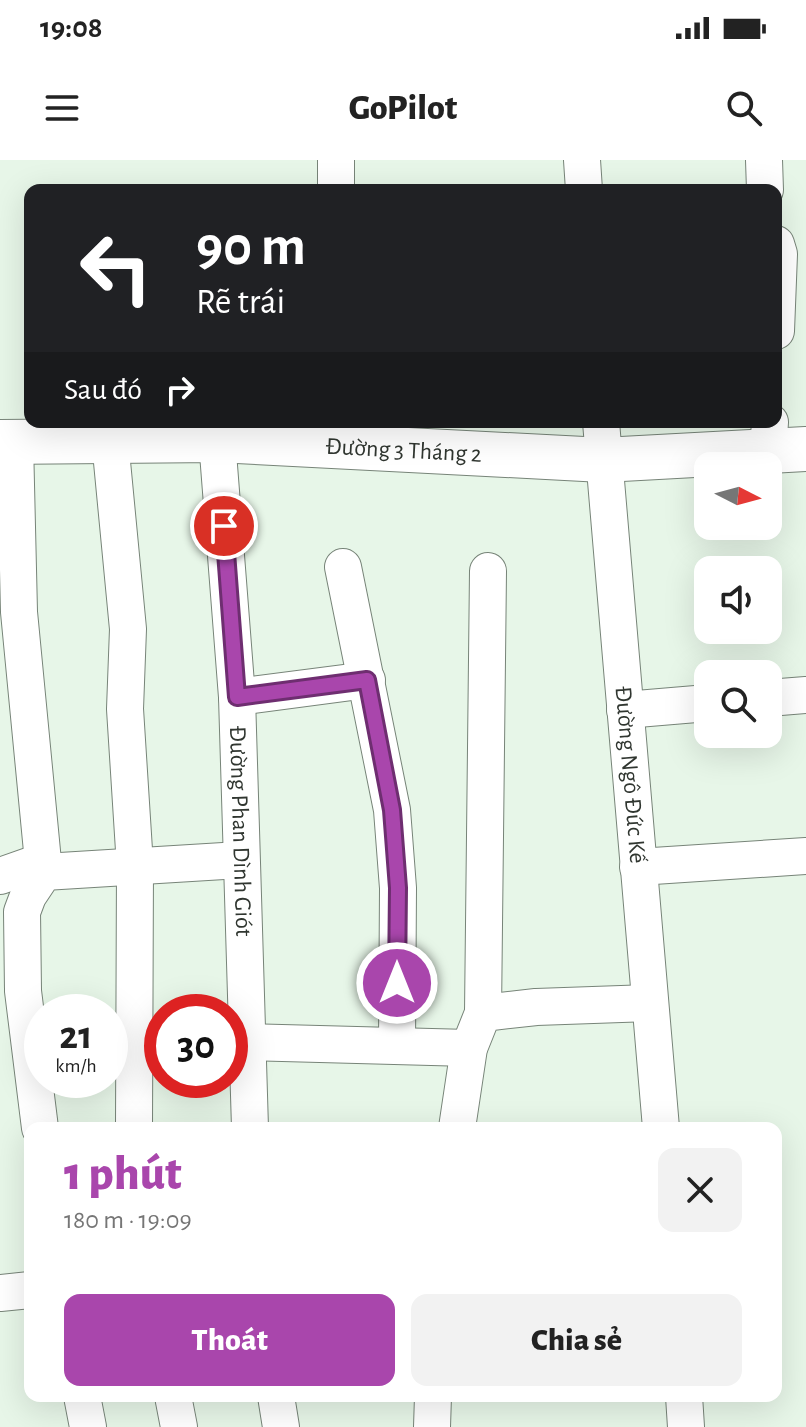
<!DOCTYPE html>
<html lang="vi">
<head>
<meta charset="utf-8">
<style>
  :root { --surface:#fff; --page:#f2f2f2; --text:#222; --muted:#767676; --accent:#a946ac }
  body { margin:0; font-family:"Alegreya Sans",sans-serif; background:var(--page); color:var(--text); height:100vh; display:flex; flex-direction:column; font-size:30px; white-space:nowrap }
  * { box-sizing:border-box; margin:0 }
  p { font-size:26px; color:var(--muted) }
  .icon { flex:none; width:44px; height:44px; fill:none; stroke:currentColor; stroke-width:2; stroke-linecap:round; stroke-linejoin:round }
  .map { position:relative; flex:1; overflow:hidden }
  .side { position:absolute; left:24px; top:962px; width:758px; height:280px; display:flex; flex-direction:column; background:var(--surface); border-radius:16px; box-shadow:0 8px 32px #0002 }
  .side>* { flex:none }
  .top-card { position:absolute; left:24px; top:24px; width:758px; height:244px; border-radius:16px; box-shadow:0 8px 32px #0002; background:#202124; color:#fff; overflow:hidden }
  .needle { width:52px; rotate:96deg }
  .controls { position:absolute; left:694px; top:292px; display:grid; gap:16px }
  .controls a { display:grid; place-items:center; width:88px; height:88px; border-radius:16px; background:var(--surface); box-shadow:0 8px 32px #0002; font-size:40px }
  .speed { position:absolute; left:24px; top:834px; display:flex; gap:16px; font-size:40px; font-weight:700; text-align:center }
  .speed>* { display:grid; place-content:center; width:104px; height:104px; border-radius:50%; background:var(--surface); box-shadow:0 8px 32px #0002; line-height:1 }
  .speed small { font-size:20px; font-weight:400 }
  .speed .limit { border:12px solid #d22; background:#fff; color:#111 }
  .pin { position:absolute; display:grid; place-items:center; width:68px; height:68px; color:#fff; margin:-34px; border:4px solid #fff; border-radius:50%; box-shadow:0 2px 8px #0007 }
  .me { position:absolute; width:88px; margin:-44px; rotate:0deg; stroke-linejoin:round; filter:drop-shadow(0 0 6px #0008) }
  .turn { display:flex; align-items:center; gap:28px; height:168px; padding:0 40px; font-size:36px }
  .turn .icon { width:104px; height:104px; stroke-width:2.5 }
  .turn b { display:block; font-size:56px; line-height:68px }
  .then { display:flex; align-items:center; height:76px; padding:0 40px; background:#0003; gap:16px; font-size:30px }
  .round { display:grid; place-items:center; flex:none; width:84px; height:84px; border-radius:16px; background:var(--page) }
  .head { display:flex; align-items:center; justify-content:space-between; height:136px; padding:0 40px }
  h1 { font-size:48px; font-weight:800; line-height:60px; color:var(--accent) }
  .cta { display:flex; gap:16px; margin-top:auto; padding:16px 40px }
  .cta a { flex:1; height:92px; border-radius:16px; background:var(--accent); color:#fff; font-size:32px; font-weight:800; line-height:92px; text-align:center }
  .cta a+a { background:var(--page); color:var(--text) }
  .status { display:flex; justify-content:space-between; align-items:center; height:56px; padding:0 40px; background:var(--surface); direction:ltr }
  .status svg { height:22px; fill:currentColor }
  header { display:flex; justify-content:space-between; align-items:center; height:104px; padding:0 40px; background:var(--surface); font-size:36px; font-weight:800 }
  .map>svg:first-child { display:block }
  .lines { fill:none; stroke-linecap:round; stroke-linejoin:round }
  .minor-casing { stroke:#778478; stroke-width:38 }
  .major-casing { stroke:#778478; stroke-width:46 }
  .minor { stroke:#fff; stroke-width:36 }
  .major { stroke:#fff; stroke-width:44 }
  .route-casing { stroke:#6e2e70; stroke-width:20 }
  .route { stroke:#a946ac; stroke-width:14 }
  .labels { text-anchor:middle; stroke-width:8; stroke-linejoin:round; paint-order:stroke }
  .street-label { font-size:24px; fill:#303630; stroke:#e7f6e8 }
</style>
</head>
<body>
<div class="status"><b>19:08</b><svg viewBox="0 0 49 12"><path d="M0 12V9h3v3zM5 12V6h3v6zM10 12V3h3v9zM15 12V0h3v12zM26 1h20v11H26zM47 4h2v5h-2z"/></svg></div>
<header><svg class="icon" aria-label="menu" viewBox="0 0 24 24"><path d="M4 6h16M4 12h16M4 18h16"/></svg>GoPilot<svg class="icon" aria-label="search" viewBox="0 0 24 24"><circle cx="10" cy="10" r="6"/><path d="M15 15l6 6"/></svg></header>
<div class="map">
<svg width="806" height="1267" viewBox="0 0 806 1267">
  <rect width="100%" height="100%" fill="#e7f6e8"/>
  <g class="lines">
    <g class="minor-casing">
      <g id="minor">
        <path d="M 582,0 L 584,30"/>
        <path d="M 764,0 L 765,30"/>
        <path d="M 336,30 L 336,0"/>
        <path d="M 776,84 L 779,94 L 776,171"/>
        <path id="s1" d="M 601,262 L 661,968"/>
        <path id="s2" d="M 217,280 L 237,537 L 250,968"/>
        <path d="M 110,281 L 128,469 L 125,549 L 135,706 L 134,968"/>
        <path d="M 15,282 L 19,452 L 44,712"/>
        <path d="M 768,291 L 770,262"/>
        <path d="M 343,407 L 392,650 L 398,728 L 397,886"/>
        <path d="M 237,537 L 367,520"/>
        <path d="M 768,538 L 806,535"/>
        <path d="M 625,550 L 708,543"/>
        <path d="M 638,707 L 806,696"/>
        <path d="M 0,716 L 43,701"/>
        <path d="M 483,853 L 488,411"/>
        <path d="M 246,882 L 469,888"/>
        <path d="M 40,968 L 23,831 L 22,752 L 28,736 L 44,712 L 240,700"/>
        <path d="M 457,968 L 469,888 L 483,853 L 536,847 L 650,843"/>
        <path d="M 0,1133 L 30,1130"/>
        <path d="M 82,1236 L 88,1267"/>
        <path d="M 173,1236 L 179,1267"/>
        <path d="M 276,1236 L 281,1267"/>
        <path d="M 684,1236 L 686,1267"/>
        <path d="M 432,1267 L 433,1236"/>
      </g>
    </g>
    <g class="major-casing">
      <g id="major">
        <path id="s3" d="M 0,282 L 217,280 L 603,300 L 806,289"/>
      </g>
    </g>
    <use href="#minor" class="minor"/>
    <use href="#major" class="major"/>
  </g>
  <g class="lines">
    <g class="route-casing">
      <path id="route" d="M 224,366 L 237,537 L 367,520 L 392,650 L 398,728 L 397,823"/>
    </g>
    <use href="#route" class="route"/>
  </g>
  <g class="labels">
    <g class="street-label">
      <text dy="8" stroke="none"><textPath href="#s3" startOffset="404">Đường 3 Tháng 2</textPath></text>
      <text dy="8" stroke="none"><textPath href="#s1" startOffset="354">Đường Ngô Đức Kế</textPath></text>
      <text dy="8" stroke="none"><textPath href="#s2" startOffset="392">Đường Phan Dình Giót</textPath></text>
    </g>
  </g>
</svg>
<div class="controls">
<a><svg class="needle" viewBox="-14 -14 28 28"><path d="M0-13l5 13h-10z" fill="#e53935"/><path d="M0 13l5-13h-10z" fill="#767676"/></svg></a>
<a><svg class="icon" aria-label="sound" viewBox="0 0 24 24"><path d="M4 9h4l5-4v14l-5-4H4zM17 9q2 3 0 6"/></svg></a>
<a><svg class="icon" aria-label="search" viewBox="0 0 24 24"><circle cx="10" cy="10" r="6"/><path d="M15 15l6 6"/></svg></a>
</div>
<div class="speed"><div>21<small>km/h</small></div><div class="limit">30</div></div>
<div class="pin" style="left:224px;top:366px;background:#d93025"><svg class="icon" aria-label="arrive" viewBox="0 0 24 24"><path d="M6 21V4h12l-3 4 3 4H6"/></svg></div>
<svg class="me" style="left:397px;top:823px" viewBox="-20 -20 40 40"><circle r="17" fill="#a946ac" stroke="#fff" stroke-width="3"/><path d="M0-11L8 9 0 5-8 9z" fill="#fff"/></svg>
<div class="top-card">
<div class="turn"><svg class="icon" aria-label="left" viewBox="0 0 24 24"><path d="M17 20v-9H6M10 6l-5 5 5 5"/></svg><div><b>90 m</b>Rẽ trái</div></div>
<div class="then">Sau đó<svg class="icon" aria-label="right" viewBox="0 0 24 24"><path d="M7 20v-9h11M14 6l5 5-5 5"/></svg></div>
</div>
<section class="side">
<div class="head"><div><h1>1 phút</h1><p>180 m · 19:09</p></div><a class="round"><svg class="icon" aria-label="close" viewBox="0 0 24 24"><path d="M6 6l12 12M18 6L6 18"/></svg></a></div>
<div class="cta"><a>Thoát</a><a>Chia sẻ</a></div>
</section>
</div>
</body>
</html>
